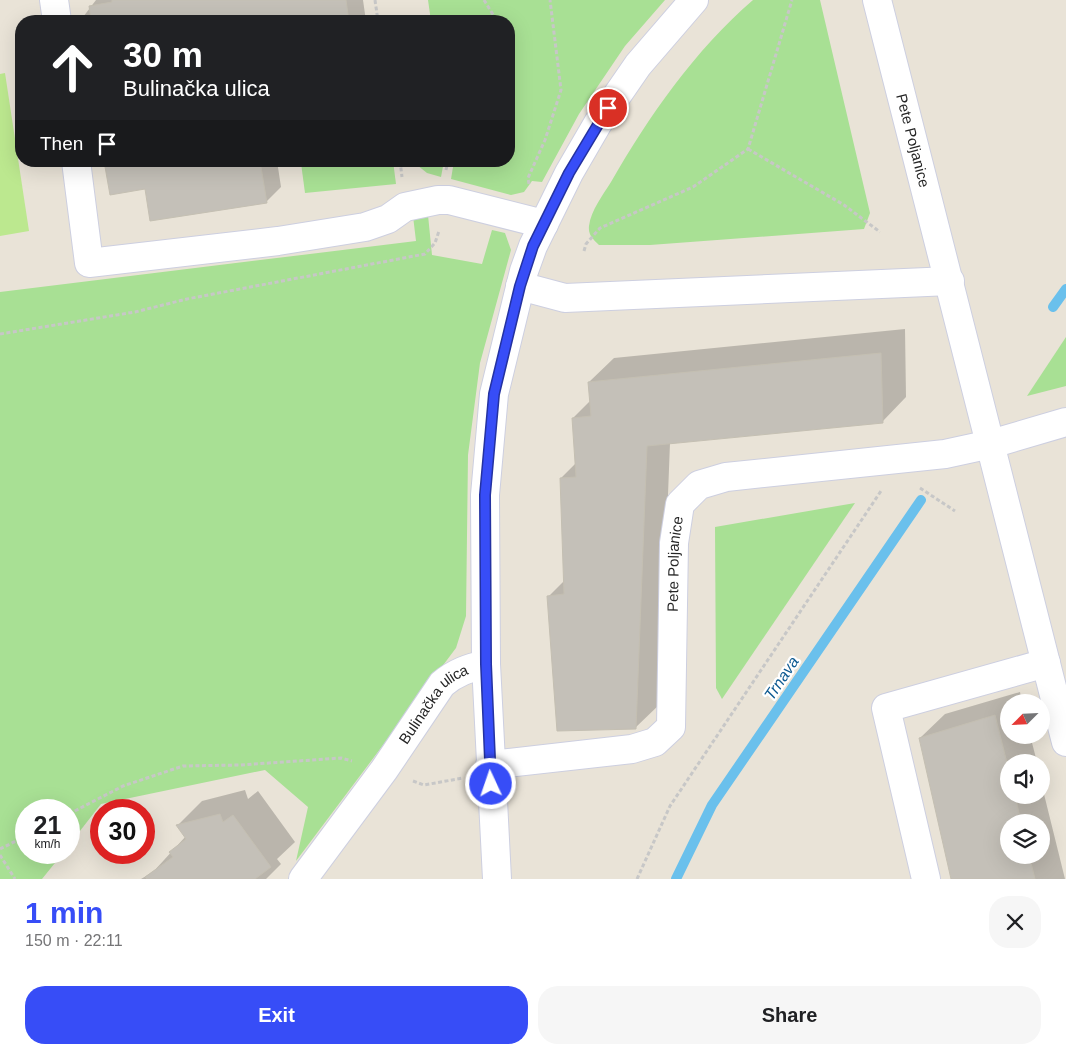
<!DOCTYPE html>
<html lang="en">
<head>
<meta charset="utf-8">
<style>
  :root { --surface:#fff; --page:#f6f6f6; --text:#202124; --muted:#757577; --accent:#374df7 }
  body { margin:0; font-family:Helvetica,sans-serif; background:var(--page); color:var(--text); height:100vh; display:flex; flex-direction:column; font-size:19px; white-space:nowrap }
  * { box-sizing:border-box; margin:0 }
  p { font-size:16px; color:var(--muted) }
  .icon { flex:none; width:28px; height:28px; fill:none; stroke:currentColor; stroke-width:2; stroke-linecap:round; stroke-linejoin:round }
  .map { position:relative; height:879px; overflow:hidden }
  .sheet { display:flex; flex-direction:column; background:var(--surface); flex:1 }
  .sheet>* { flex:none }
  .top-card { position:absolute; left:15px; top:15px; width:500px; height:152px; border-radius:20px; box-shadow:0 5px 20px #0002; background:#202124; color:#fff; overflow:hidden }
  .needle { width:32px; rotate:246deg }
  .fabs { position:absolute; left:1000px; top:694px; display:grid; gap:10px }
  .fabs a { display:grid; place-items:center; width:50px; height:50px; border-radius:50%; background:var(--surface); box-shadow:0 5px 20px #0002; font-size:25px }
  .speed { position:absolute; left:15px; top:799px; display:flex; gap:10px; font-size:25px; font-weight:700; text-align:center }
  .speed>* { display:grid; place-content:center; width:65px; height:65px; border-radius:50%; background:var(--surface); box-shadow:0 5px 20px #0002; line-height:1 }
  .speed small { font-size:12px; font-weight:400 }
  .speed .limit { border:8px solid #d22; background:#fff; color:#111 }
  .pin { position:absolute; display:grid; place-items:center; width:42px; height:42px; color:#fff; margin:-21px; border:2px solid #fff; border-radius:50%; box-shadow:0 1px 5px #0007 }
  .me { position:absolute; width:55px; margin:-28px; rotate:357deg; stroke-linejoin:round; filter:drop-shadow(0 0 4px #0008) }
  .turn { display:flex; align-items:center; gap:18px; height:105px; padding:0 25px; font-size:22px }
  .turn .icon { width:65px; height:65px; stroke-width:2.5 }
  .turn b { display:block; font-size:35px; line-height:42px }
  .then { display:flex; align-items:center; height:48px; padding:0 25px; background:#0003; gap:10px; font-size:19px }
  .round { display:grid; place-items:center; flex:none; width:52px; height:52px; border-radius:20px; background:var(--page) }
  .headline { display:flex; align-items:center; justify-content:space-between; height:85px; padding:0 25px }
  h1 { font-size:30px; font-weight:700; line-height:38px; color:var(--accent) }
  .primary-button { display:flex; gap:10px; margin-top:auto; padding:10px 25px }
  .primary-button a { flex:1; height:58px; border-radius:20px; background:var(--accent); color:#fff; font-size:20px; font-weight:700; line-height:58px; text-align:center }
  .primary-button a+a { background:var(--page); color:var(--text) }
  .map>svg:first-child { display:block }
  .green { fill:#a8e094 }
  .pitch { fill:#bce88f }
  .shadow { fill:#0003; fill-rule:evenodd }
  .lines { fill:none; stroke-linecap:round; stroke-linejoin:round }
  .stream { stroke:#6ac0ec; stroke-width:10 }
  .building { fill:#c4c0b8; stroke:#c4bfb2 }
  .minor-casing { stroke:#cdcfe0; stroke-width:30 }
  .path { stroke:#c7c7c7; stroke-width:3; stroke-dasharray:4 2.5; stroke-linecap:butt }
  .minor { stroke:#fff; stroke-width:28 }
  .route-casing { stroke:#2432a1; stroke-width:12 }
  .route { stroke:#374df7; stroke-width:9 }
  .labels { text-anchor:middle; stroke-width:4.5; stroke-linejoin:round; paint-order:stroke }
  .street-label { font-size:15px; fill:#262626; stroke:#fff }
  .water-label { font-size:16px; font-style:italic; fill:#0f5b92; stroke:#fff }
</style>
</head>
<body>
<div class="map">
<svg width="1066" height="879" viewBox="0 0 1066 879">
  <rect width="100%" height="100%" fill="#e9e3d7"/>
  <g class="green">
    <path d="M 428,0 L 665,0 L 625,46 L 579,114 L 542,182 L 532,181 L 524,192 L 511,195 L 451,179 L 454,161 L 509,161 L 509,21 L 431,21 Z"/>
    <path d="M 753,0 L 820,0 L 870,213 L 864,229 L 650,245 L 599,245 C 593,239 588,235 589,226 C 591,210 603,195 611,182 C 649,116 695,50 753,0 Z"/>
    <path d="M 318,161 L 393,161 L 396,184 L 305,193 L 301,163 Z"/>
    <path d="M 412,161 L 444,161 L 441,177 L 427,173 Z"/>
    <path d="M 428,215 L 432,255 L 482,264 L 492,230 L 505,233 L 511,250 L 480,363 L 468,455 L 466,616 L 456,648 L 296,861 L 308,807 L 265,770 L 101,804 L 69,845 L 69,810 L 26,810 L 26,852 L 63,853 L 42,879 L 0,879 L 0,292 L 416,241 L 413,216 Z"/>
    <path d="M 1066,337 L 1066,386 L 1027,396 Z"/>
    <path d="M 855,503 L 722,699 L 716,688 L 715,527 Z"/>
  </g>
  <path class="pitch" d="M 5,73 L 29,231 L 0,236 L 0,74 Z"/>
  <g class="shadow">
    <path d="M 96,0 L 363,0 L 366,21 L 281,21 L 281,18 L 263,21 L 80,21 Z"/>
    <path d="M 106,161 L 277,161 L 281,187 L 266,202 L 146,188 Z"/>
    <path d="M 905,329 L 906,397 L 882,422 L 670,443 L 660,704 L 635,728 L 548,597 L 565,580 L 561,478 L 576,463 L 573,418 L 591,400 L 589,382 L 614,358 Z"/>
    <path d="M 1020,692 L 1022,702 L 1009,702 L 1009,735 L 1030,735 L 1037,762 L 1009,762 L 1009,795 L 1041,795 L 1041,782 L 1065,879 L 952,879 L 920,738 L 945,714 ZM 1009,822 L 1041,822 L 1041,855 L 1009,855 Z"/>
    <path d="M 245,790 L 248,799 L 258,791 L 295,842 L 277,859 L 281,864 L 266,879 L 141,879 L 153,872 L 186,836 L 178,825 L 202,801 Z"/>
  </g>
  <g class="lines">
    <g class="stream">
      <path d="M 1053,307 L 1066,289"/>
      <path d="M 676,879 L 712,805 L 921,500"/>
    </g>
  </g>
  <g class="building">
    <path d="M 112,0 L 346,0 L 349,21 L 83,21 L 91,20 L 89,6 L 112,2 Z"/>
    <path d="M 104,161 L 260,161 L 267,203 L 150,221 L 145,189 L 110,195 Z"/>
    <path d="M 881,353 L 883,423 L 647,446 L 636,729 L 557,731 L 547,596 L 564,594 L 560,478 L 576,477 L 572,418 L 591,416 L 588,382 Z"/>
    <path d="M 995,715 L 1009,771 L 1009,795 L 1015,795 L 1021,822 L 1009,822 L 1009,855 L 1029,855 L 1035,879 L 951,879 L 919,738 Z"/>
    <path d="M 220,814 L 223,822 L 233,815 L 271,867 L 255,879 L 147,879 L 145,877 L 173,857 L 169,852 L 186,839 L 176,825 Z"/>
  </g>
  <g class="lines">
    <g class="minor-casing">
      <g id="minor">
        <path d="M 54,0 L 57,21"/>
        <path id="s1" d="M 877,0 L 1066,742"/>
        <path d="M 76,161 L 89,263 L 278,241 L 365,227 L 388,219 L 405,207 L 438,200 L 449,200 L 544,224"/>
        <path d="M 520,286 L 565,298 L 950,281"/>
        <path id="s2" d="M 490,765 L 632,749 L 655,742 L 671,727 L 674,543 L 680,504 L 699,485 L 726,477 L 945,454 L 991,444 L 1066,422"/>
        <path id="s3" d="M 303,879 L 384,770 L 442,684 C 456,672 469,668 486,664"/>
        <path d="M 497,879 L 486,664 L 485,495 L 494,394 L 524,271 L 533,246 L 569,173 L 598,123 L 638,65 L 694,0"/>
        <path d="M 926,879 L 886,708 L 1046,663"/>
      </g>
    </g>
    <g class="path">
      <path d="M 375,0 L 378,21"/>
      <path d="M 484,0 L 497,21"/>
      <path d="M 748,149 L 844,205 L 880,232"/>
      <path d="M 400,161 L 402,177"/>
      <path d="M 446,170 L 448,161"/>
      <path d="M 529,184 L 528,178 L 545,140 L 561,90 L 550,0"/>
      <path d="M 584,251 L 586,244 L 600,228 L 693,187 L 748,149 L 792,0"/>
      <path d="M 0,334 L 135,312 L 187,299 L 425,254 L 435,243 L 439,231"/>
      <path d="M 920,488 L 955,511"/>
      <path d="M 413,781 L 424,785 L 463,778"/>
      <path d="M 69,814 L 123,786 L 183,766 L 240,765 L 341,758 L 352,761"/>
      <path d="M 0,849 L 26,836"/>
      <path d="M 0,855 L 15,879"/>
      <path d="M 637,879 L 670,806 L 881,491"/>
    </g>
    <use href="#minor" class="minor"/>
  </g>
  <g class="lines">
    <g class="route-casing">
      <path id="route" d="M 491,784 L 486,664 L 485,495 L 494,394 L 520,286 L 533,246 L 569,173 L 608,108"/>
    </g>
    <use href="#route" class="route"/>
  </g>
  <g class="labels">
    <g class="street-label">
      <text dy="5" stroke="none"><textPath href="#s1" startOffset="145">Pete Poljanice</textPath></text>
      <text dy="5" stroke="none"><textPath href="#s2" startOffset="352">Pete Poljanice</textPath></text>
      <text dy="5" stroke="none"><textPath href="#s3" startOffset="219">Bulinačka ulica</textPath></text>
    </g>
    <g class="water-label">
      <text transform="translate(781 678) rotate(-56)" y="6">Trnava</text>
    </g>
  </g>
</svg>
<div class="fabs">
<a><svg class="needle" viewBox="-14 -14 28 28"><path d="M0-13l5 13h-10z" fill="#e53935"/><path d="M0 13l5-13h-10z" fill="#757577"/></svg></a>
<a><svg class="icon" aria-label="sound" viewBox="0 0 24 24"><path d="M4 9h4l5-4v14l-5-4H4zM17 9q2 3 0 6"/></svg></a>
<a><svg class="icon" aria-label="layers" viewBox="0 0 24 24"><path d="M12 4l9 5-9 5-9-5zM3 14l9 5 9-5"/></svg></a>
</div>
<div class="speed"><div>21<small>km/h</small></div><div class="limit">30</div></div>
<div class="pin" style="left:608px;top:108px;background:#d93025"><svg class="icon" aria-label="arrive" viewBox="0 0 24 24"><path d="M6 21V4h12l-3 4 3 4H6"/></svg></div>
<svg class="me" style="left:491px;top:784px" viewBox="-20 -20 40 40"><circle r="17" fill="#374df7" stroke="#fff" stroke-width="3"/><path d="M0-11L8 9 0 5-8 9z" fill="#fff"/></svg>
<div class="top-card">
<div class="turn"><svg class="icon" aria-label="ahead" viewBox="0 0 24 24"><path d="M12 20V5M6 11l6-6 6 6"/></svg><div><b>30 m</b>Bulinačka ulica</div></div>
<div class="then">Then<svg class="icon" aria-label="arrive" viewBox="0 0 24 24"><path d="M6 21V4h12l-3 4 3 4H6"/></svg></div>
</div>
</div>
<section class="sheet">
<div class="headline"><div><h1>1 min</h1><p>150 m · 22:11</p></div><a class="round"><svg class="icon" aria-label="close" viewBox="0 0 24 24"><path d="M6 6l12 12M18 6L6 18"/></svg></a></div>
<div class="primary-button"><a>Exit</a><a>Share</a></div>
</section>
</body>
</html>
